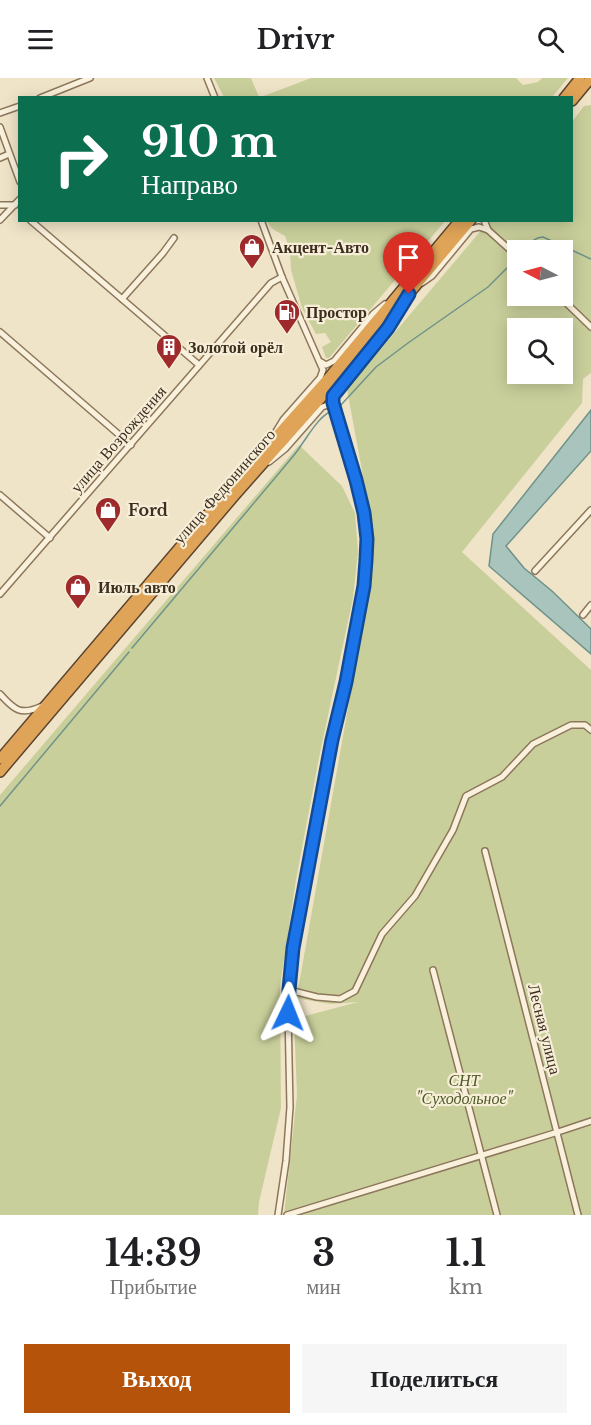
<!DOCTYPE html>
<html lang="ru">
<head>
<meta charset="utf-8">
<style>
  :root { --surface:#fff; --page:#f6f6f6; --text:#202124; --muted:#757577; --accent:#b45309 }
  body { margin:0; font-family:"Libre Baskerville",serif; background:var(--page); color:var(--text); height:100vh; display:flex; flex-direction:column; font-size:22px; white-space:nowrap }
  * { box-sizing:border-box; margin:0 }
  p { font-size:20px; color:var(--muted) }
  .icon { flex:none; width:33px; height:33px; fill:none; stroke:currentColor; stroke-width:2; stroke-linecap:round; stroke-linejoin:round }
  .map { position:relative; height:1137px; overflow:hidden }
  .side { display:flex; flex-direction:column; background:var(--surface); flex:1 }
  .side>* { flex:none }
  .banner { position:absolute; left:18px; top:18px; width:555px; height:126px; border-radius:0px; box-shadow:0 3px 15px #0003; background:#0b6e4f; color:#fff; overflow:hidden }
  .needle { width:39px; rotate:276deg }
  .tools { position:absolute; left:507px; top:162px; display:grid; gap:12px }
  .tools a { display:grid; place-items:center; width:66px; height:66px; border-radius:0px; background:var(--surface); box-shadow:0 3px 15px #0003; font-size:30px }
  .pin { position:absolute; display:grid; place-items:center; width:51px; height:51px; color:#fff; margin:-62px -26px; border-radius:50% 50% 50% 0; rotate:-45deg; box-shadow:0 0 6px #0007 }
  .pin .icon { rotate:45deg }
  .me { position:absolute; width:66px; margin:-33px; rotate:2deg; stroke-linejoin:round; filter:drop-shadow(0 0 4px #0008) }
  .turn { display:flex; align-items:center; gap:21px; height:126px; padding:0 24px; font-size:27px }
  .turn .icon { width:78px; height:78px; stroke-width:2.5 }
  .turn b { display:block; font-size:42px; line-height:51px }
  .eta { display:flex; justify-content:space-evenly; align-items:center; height:102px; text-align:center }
  .eta b { font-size:36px; font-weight:700; line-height:42px }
  .cta { display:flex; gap:12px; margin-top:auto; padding:12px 24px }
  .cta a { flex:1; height:69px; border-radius:0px; background:var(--accent); color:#fff; font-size:24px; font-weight:700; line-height:69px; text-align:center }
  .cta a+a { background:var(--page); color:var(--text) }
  header { display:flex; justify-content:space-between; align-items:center; height:78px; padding:0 24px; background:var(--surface); font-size:27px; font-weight:700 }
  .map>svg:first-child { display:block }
  .green { fill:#c9cf9b; fill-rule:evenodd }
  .water { fill:#a9c4bc; stroke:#6f938a; stroke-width:1.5 }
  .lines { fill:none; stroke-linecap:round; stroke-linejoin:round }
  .stream { stroke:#6f938a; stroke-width:1.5 }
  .street-casing { stroke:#8d765c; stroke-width:8 }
  .highway-casing { stroke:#5b4430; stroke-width:12 }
  .street { stroke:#faf1dc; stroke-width:5 }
  .highway { stroke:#e0a458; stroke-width:9 }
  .route-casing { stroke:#114b97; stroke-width:15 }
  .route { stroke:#1a73e8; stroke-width:10 }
  .labels { text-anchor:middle; stroke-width:4.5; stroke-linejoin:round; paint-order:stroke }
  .poi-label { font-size:16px; font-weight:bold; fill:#3d2e20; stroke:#f7eed8; text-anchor:start }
  .street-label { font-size:16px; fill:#3d2e20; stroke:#f7eed8 }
  .park-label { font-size:16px; font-style:italic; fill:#4d5a26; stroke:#f7eed8 }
</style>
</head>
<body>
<header><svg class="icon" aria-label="menu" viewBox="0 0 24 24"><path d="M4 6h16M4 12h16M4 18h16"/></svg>Drivr<svg class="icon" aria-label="search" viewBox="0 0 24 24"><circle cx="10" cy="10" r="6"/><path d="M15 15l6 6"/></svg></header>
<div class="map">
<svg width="591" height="1137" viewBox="0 0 591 1137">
  <rect width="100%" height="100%" fill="#f0e4c8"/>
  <g class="green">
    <path d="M 214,0 L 251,0 L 259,19 L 224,19 Z"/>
    <path d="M 311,0 L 516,0 L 523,7 L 538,4 L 542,0 L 568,0 L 552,19 L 261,19 Z"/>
    <path d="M 591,27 L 591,295 L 583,301 L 582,325 L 462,474 L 591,592 L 591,1137 L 284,1137 L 297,1017 L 294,941 L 358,924 L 330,926 L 295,920 L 299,906 L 370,506 L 372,473 L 369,431 L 347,311 L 489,143 L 572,142 L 572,44 L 584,28 ZM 518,172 L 562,172 L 562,218 L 518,218 ZM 518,250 L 562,250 L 562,296 L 518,296 Z"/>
    <path d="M 267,143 L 267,142 L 445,143 L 329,280 L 326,280 L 322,269 L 331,264 L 325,255 L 316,256 L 302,230 L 291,192 L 290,173 L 285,158 C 278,154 270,151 267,143 Z"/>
    <path d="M 299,367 L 342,408 L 355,435 L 358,474 L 353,520 L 319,680 L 296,802 L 280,908 L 281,1030 L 259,1124 L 258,1137 L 0,1137 L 0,717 Z"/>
  </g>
  <path class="water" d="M 591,332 L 591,373 L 506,468 L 524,490 L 552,513 L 591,551 L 591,576 L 489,488 L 493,456 Z"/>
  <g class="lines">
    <g class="stream">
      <path d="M 524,172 C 530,166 534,159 543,159 L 591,181"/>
      <path d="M 340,328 L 376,289 L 408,265 L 488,209 L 514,183"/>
      <path d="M 132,570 L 280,394 C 287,385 296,376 302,366 C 310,355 318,340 331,333"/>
      <path d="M 0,728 L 129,574"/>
    </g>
    <g class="street-casing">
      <g id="street">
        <path d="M 207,0 L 215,20"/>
        <path d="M 40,20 L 90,0"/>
        <path d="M 0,35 L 20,28"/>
        <path d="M 0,49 L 20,104"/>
        <path d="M 0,80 L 9,76"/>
        <path d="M 0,127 L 15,127"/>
        <path d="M 0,142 L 20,121"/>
        <path d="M 30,142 L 199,287"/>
        <path d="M 261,142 L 282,199 L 323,292 L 320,300 L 283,342 L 275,355"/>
        <path d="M 484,142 L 488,152 L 518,179"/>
        <path d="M 422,205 L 432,198 L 471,151 L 479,149 L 488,152"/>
        <path d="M 559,218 L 591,249"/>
        <path d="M 122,221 L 163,175 L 174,160"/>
        <path d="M 0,254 L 131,367"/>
        <path d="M 321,284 L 326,287 L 334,283 L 373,236 L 385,226"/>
        <path d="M 269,384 L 285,371 L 322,329 L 328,327 L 333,330"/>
        <path d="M 0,417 L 50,460"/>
        <path d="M 535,493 L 591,432"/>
        <path d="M 0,516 L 271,205 L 282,199"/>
        <path d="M 583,537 L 591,527"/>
        <path d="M 0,616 C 14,632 21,638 42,628"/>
        <path d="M 485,773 L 578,1137"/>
        <path d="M 433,892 L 497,1137"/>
        <path d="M 289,912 L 317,919 L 340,921 L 355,913 L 382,856 L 415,818 L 453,752 L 466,718 L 502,699 L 533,666 L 571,647 L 585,647 L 591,652"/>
        <path d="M 278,1137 L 286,1083 L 290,1029 L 288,935 L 293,870 L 332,662 L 346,604 L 354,561 L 364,508 L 366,482 L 367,461 L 364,435 L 356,402 L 333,325 L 333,318 L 388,250 L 397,235"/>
        <path d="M 287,1137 L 558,1054 L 591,1043"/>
      </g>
    </g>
    <g class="highway-casing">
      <g id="highway">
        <path d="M 564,20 L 580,0"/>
        <path d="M 572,23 L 591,0"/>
        <path d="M 0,681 L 230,410 L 330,298 L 460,142"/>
        <path d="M 0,694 L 236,416 L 330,310 L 471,142"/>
      </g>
    </g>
    <use href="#street" class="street"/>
    <use href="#highway" class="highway"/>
  </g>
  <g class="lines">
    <g class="route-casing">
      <path id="route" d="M 288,935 L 289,912 L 293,870 L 332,662 L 346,604 L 354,561 L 364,508 L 366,482 L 367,461 L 364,435 L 356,402 L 333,325 L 333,318 L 388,250 L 409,216"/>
    </g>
    <use href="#route" class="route"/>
  </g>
  <defs>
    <g id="shop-pin" transform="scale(1.35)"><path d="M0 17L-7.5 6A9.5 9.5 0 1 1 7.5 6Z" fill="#9e2a2b" stroke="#f7eed8"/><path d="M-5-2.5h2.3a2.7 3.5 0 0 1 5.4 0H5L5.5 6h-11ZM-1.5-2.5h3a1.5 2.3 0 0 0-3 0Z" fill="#fff"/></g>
    <g id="fuel-pin" transform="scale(1.35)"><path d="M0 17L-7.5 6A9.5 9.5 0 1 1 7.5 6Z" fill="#9e2a2b" stroke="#f7eed8"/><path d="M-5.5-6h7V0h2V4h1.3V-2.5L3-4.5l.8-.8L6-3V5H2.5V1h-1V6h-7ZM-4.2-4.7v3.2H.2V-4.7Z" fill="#fff"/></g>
    <g id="building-pin" transform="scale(1.35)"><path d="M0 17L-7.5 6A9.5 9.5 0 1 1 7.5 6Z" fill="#9e2a2b" stroke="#f7eed8"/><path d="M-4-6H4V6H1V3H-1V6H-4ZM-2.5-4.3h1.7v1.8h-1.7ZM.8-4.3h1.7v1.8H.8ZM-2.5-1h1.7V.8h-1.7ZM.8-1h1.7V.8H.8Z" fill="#fff"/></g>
  </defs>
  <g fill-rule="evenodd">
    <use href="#shop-pin" x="252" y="169"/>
    <use href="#fuel-pin" x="287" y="234"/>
    <use href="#building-pin" x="169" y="269"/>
    <use href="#shop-pin" x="108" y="432"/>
    <use href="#shop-pin" x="78" y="509"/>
  </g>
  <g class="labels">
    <g class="poi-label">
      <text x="272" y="175">Акцент-Авто</text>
      <text x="306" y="240">Простор</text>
      <text x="188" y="275">Золотой орёл</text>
      <text x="128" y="438">Ford</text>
      <text x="98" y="515">Июль авто</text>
    </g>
    <g class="street-label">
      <text transform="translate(118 361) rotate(-49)" y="6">улица Возрождения</text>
      <text transform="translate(224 408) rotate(-49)" y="6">улица Федюнинского</text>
      <text transform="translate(545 951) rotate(76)" y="6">Лесная улица</text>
    </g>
    <g class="park-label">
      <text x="464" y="1008">СНТ<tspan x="464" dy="18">"Суходольное"</tspan></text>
    </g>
  </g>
</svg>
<div class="tools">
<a><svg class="needle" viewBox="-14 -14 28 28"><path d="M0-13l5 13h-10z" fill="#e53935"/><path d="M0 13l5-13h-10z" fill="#757577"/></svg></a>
<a><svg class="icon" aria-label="search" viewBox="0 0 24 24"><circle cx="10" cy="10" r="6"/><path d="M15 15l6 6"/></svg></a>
</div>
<div class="pin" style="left:409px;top:216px;background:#d93025"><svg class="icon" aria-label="arrive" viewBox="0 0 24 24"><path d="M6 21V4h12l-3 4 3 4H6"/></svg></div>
<svg class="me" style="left:288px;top:935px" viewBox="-20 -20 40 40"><path d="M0-17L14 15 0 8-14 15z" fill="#1a73e8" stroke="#fff" stroke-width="4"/></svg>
<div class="banner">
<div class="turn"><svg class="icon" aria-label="right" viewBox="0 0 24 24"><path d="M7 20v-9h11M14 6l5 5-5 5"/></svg><div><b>910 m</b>Направо</div></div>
</div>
</div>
<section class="side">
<div class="eta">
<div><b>14:39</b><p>Прибытие</p></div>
<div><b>3</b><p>мин</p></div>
<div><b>1.1</b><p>km</p></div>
</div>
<div class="cta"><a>Выход</a><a>Поделиться</a></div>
</section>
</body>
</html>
